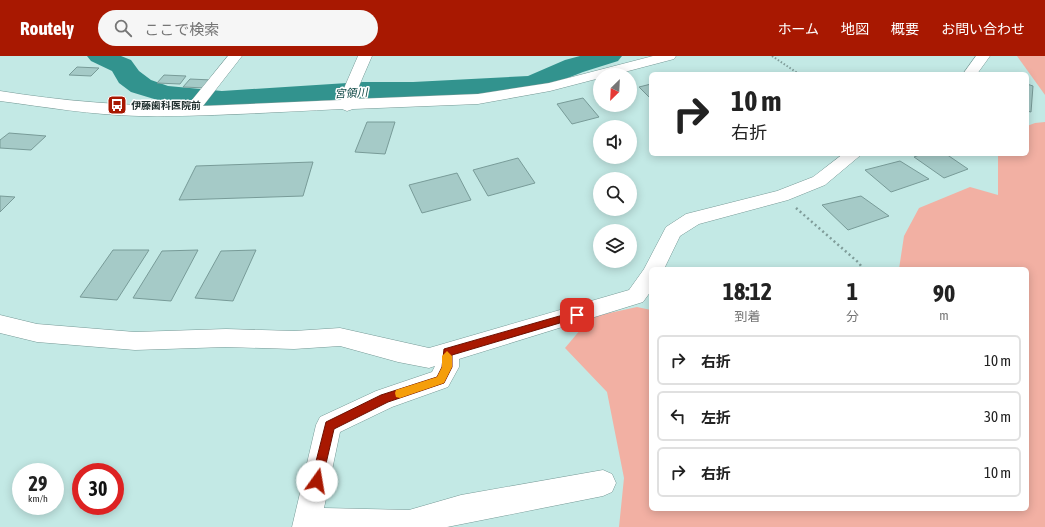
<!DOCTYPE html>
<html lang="ja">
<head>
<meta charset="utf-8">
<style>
  :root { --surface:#fff; --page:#f6f6f6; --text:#222; --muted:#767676; --line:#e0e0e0; --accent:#a81801 }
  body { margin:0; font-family:"Asap Condensed","Noto Sans JP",sans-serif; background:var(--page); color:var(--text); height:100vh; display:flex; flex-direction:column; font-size:15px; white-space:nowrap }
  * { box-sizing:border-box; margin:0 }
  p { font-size:13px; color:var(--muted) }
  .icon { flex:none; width:22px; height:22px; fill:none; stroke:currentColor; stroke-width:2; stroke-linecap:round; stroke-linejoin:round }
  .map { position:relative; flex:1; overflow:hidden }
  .sheet { position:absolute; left:649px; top:211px; width:380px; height:244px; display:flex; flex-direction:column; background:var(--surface); border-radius:6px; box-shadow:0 2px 10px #0003 }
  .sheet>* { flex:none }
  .hud { position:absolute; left:649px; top:16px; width:380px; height:84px; border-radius:6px; box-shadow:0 2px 10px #0003; background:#fff; color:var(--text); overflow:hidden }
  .needle { width:26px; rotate:204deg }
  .fabs { position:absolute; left:593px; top:12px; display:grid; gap:8px }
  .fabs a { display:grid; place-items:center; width:44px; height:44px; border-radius:50%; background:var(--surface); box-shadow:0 2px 10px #0003; font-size:20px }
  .speed { position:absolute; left:12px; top:407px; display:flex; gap:8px; font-size:20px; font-weight:700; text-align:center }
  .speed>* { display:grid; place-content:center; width:52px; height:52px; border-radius:50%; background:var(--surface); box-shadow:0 2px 10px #0003; line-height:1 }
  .speed small { font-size:10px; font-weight:400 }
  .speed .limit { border:6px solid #d22; background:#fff; color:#111 }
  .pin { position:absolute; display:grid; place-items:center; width:34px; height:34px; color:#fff; margin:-17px; border-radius:8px; box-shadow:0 2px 6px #0006 }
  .me { position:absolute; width:44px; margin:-22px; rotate:13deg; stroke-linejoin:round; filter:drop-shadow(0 0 3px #0008) }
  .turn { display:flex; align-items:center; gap:14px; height:84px; padding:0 16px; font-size:18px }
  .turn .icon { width:52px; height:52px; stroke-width:2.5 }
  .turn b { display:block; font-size:28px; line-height:34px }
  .eta { display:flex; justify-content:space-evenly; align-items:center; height:68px; text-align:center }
  .eta b { font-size:24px; font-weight:700; line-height:28px }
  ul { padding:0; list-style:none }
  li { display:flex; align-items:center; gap:12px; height:50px; margin:0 8px 6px; padding:0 8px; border:2px solid var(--line); border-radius:6px }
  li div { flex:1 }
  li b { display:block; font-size:15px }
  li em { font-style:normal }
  header { display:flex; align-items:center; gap:24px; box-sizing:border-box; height:56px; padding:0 20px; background:var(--accent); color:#fff }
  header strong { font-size:19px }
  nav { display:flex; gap:22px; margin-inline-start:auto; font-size:14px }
  .search { width:280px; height:36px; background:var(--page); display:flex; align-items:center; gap:10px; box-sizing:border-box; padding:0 14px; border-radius:22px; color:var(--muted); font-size:15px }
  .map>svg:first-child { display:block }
  .green { fill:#f2b0a3 }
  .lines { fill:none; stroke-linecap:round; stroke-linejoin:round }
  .river { fill:#32938e; fill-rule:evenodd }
  .building { fill:#a5cac7; stroke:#789b98 }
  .minor-casing { stroke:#769996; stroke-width:1 }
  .path-far1 { stroke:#7f9c99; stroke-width:2; stroke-dasharray:1.5 2; stroke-linecap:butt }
  .path { stroke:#7f9c99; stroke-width:2.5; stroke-dasharray:2 3; stroke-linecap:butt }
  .minor { fill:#fff; fill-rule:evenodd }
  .route { fill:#a81801; stroke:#6d1001 }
  .slow { fill:#f59e0b }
  .labels { text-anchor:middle; stroke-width:3; stroke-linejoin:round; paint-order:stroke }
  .far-poi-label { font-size:10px; font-weight:bold; fill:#21302f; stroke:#fff; text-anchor:start }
  .far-water-label { font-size:11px; font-style:italic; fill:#013e3b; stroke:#fff }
</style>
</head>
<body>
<header>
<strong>Routely</strong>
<div class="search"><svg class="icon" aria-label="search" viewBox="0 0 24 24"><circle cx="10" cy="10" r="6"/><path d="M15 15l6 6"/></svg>ここで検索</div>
<nav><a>ホーム</a><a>地図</a><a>概要</a><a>お問い合わせ</a></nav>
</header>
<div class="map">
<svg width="1045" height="471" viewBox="0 0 1045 471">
  <rect width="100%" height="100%" fill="#c3e9e5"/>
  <g class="green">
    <path d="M 1017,0 L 1045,0 L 1045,39 Z"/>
    <path d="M 1045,66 L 1045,471 L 619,471 L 624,422 L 607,336 L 565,292 L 591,261 L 637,251 L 651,254 L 651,453 L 1027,453 L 1027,213 L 899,213 L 904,180 L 919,152 L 970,131 L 998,139 L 998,98 L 1027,98 L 1027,70 L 1035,67 Z"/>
  </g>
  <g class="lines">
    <path class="river" d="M 87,0 L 121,0 L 131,4 L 139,15 L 151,24 L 168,30 L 222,35 L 363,26 L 413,26 L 528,20 L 565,4 L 580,0 L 622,0 L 618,5 L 583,16 L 532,36 L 413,42 L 363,42 L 222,51 L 164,46 L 131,36 L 119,27 L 112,15 L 91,5 Z"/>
  </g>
  <g class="building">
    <path d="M 77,11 L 99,12 L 91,20 L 69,19 Z"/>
    <path d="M 164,19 L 186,20 L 180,28 L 157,27 Z"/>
    <path d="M 190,23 L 212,24 L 206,32 L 183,31 Z"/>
    <path d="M 651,28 L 651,43 L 639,31 Z"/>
    <path d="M 1027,28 L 1033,30 L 1031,56 L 1027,55 Z"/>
    <path d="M 583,42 L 599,61 L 572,68 L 557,48 Z"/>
    <path d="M 367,66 L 395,66 L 385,98 L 355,96 Z"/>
    <path d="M 9,77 L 46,80 L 31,94 L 0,92 L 0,84 Z"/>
    <path d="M 922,98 L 946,98 L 968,113 L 944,122 L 914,101 Z"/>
    <path d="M 518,102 L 535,127 L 488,140 L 473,114 Z"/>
    <path d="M 900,105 L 929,123 L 891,136 L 865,114 Z"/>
    <path d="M 313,106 L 303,140 L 179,144 L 196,110 Z"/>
    <path d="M 457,117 L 471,144 L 422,157 L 409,129 Z"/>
    <path d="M 0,140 L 15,141 L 0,156 Z"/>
    <path d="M 861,140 L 889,160 L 848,174 L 822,149 Z"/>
    <path d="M 113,194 L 149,194 L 117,244 L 80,241 Z"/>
    <path d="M 198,194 L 171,245 L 133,242 L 162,195 Z"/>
    <path d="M 256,194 L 233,245 L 195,242 L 221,195 Z"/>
  </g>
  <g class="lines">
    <g class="minor-casing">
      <g id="minor">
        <path d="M 228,0 L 242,0 L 203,50 L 341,44 L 345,30 L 358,0 L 372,0 L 359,30 L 356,43 L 478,38 L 549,27 L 653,0 L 676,0 L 674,3 L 613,19 L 600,19 L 600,22 L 550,35 L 478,48 L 353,53 L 347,55 L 342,53 C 274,56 206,61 139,60 C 92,59 46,51 0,45 L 0,35 C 62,45 124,50 187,50 Z"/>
        <path d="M 976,0 L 990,0 L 977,18 L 963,18 Z"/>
        <path d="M 843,98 L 862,98 L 825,129 L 788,144 L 699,168 L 680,180 L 664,213 L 651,213 L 651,235 L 643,246 L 459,303 L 459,311 L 448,331 L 392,351 L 340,376 L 324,452 L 409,454 L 461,439 L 603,414 L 612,418 L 616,427 L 612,436 L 603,440 L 447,471 L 292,471 L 316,369 L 320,361 L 376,335 L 432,316 L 435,310 L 429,312 L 398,306 L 340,290 L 294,293 L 226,291 L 135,294 L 37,286 L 0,277 L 0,259 L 37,268 L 135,276 L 226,273 L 294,275 L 340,272 L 429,292 L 629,234 L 644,213 L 666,171 L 686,158 L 777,135 L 813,121 Z"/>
      </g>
    </g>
    <path class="path-far1" d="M 772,0 L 799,18"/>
    <path class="path" d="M 796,152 L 859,207 L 863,213"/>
    <use href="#minor" class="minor"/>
  </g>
  <path class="route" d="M 577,255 L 582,259 L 580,261 L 452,299 L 452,311 L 444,327 L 388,346 L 334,373 L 322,425 L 321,429 L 317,430 L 313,429 L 311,425 L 326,366 L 381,339 L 437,321 L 442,311 L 444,293 Z"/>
  <path class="slow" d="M 447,295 L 452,300 L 452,311 L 444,327 L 400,342 L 396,341 L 395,337 L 396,334 L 437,321 L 442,311 L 442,300 Z"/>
  <defs>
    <g id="bus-square" transform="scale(1)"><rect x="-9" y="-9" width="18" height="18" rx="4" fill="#a81801" stroke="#fff"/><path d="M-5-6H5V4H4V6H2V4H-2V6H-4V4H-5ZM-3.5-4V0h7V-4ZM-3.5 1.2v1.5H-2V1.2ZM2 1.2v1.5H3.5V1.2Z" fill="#fff"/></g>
  </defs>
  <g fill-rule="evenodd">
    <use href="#bus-square" x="117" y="49"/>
  </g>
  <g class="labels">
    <g class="far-poi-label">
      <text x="131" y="53">伊藤歯科医院前</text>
    </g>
    <g class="far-water-label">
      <text transform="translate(351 37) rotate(-3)" y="4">宮領川</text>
    </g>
  </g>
</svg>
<div class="fabs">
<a><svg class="needle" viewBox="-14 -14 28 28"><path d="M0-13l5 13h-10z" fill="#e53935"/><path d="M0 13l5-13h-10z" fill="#767676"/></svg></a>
<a><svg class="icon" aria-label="sound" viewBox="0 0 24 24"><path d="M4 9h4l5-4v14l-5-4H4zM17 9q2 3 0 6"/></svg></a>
<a><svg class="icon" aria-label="search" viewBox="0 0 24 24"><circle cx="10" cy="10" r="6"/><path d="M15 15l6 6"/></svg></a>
<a><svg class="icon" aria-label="layers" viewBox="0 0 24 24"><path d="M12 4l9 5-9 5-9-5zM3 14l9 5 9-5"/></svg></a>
</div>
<div class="speed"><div>29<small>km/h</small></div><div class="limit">30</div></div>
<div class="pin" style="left:577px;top:259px;background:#d93025"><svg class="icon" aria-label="arrive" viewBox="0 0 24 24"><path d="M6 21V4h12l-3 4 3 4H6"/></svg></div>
<svg class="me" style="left:317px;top:425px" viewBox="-20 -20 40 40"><circle r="19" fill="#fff"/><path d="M0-13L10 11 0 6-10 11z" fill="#a81801"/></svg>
<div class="hud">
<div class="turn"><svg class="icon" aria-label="right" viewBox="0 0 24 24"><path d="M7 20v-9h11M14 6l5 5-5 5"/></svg><div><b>10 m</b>右折</div></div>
</div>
<section class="sheet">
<div class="eta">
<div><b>18:12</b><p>到着</p></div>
<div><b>1</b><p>分</p></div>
<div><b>90</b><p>m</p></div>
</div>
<ul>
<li><svg class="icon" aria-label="right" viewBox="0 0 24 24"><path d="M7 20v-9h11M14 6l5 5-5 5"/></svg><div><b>右折</b></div><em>10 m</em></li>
<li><svg class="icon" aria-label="left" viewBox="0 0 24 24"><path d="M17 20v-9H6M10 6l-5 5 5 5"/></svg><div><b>左折</b></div><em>30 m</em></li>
<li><svg class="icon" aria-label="right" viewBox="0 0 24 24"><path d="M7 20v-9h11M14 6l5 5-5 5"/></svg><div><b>右折</b></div><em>10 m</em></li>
</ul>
</section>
</div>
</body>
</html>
